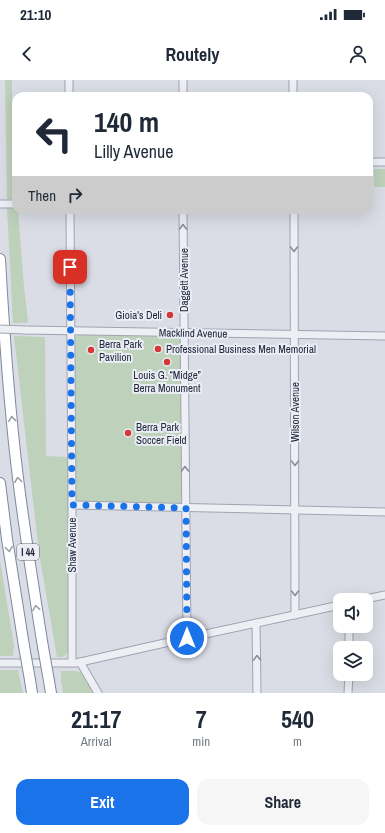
<!DOCTYPE html>
<html lang="en">
<head>
<meta charset="utf-8">
<style>
  :root { --surface:#fff; --page:#f6f6f7; --text:#1f2937; --muted:#747a83; --accent:#1a73e8 }
  body { margin:0; font-family:"Archivo Narrow",sans-serif; background:var(--page); color:var(--text); height:100vh; display:flex; flex-direction:column; font-size:15px; white-space:nowrap }
  * { box-sizing:border-box; margin:0 }
  p { font-size:13px; color:var(--muted) }
  .icon { flex:none; width:22px; height:22px; fill:none; stroke:currentColor; stroke-width:2; stroke-linecap:round; stroke-linejoin:round }
  .map { position:relative; height:613px; overflow:hidden }
  .drawer { display:flex; flex-direction:column; background:var(--surface); flex:1 }
  .drawer>* { flex:none }
  .guide { position:absolute; left:12px; top:12px; width:361px; height:122px; border-radius:12px; box-shadow:0 4px 16px #0002; background:#fff; color:var(--text); overflow:hidden }
  .buttons { position:absolute; left:333px; top:513px; display:grid; gap:8px }
  .buttons a { display:grid; place-items:center; width:40px; height:40px; border-radius:8px; background:var(--surface); box-shadow:0 4px 16px #0002; font-size:20px }
  .pin { position:absolute; display:grid; place-items:center; width:34px; height:34px; color:#fff; margin:-17px; border-radius:8px; box-shadow:0 2px 6px #0006 }
  .me { position:absolute; width:44px; margin:-22px; rotate:0deg; stroke-linejoin:round; filter:drop-shadow(0 0 3px #0008) }
  .turn { display:flex; align-items:center; gap:14px; height:84px; padding:0 16px; font-size:18px }
  .turn .icon { width:52px; height:52px; stroke-width:2.5 }
  .turn b { display:block; font-size:28px; line-height:34px }
  .then { display:flex; align-items:center; height:38px; padding:0 16px; background:#0003; gap:8px; font-size:15px }
  .eta { display:flex; justify-content:space-evenly; align-items:center; height:68px; text-align:center }
  .eta b { font-size:24px; font-weight:700; line-height:28px }
  .primary-button { display:flex; gap:8px; margin-top:auto; padding:8px 16px }
  .primary-button a { flex:1; height:46px; border-radius:12px; background:var(--accent); color:#fff; font-size:16px; font-weight:700; line-height:46px; text-align:center }
  .primary-button a+a { background:var(--page); color:var(--text) }
  .status { display:flex; justify-content:space-between; align-items:center; height:28px; padding:0 20px; background:var(--surface); direction:ltr }
  .status svg { height:11px; fill:currentColor }
  header { display:flex; justify-content:space-between; align-items:center; height:52px; padding:0 16px; background:var(--surface); font-size:18px; font-weight:700 }
  .map>svg:first-child { display:block }
  .green { fill:#bdd1bb }
  .lines { fill:none; stroke-linecap:round; stroke-linejoin:round }
  .minor-casing { stroke:#a0a3b0; stroke-width:9 }
  .highway-casing { stroke:#81889e; stroke-width:12 }
  .minor { stroke:#eeeff5; stroke-width:7 }
  .highway { stroke:#fff; stroke-width:10 }
  .minor-bridge-casing { stroke:#a0a3b0; stroke-width:9; stroke-linecap:butt }
  .highway-bridge-casing { stroke:#81889e; stroke-width:12; stroke-linecap:butt }
  .minor-bridge { stroke:#eeeff5; stroke-width:7 }
  .highway-bridge { stroke:#fff; stroke-width:10 }
  .oneway { stroke:#898c99 }
  .oneway2 { stroke:#9c9fa8 }
  .route { stroke:#1a73e8; stroke-width:7; stroke-dasharray:0 12.6 }
  .poi-dot { fill:#d53736; stroke:#eaedf4; stroke-width:1.5 }
  .labels { text-anchor:middle; stroke-width:4; stroke-linejoin:round; paint-order:stroke }
  .shield { fill:#eaedf4; stroke:#5f6474; stroke-width:1 }
  .shield-label { font-size:10px; font-weight:bold; fill:#24293d }
  .street-label { font-size:11px; fill:#24293d; stroke:#eaedf4 }
  .poi-label { font-size:11px; fill:#24293d; stroke:#eaedf4; text-anchor:start }
</style>
</head>
<body>
<div class="status"><b>21:10</b><svg viewBox="0 0 49 12"><path d="M0 12V9h3v3zM5 12V6h3v6zM10 12V3h3v9zM15 12V0h3v12zM26 1h20v11H26zM47 4h2v5h-2z"/></svg></div>
<header><svg class="icon" aria-label="back" viewBox="0 0 24 24"><path d="M15 5l-7 7 7 7"/></svg>Routely<svg class="icon" aria-label="person" viewBox="0 0 24 24"><circle cx="12" cy="8" r="4"/><path d="M4 21q1-7 8-7t8 7"/></svg></header>
<div class="map">
<svg width="385" height="613" viewBox="0 0 385 613">
  <rect width="100%" height="100%" fill="#dbdde6"/>
  <g class="green">
    <path d="M 5,0 L 12,0 L 12,95 C 13,103 16,111 16,119 L 7,119 Z"/>
    <rect x="374" y="89" width="11" height="18"/>
    <path d="M 7,128 L 16,129 L 16,130 L 18,130 L 24,207 L 28,241 L 27,243 L 13,243 Z"/>
    <path d="M 79,255 L 177,257 L 180,259 L 182,421 L 181,423 L 79,422 L 76,420 L 75,258 L 75,257 Z"/>
    <path d="M 14,256 L 45,257 L 46,376 L 68,377 L 69,572 L 67,572 C 65,578 62,577 57,577 L 39,473 Z"/>
    <path d="M 0,480 L 14,566 L 13,576 L 0,576 Z"/>
    <path d="M 0,590 L 18,590 L 23,613 L 0,613 Z"/>
    <path d="M 61,591 L 75,591 L 79,592 L 80,591 L 93,613 L 63,613 L 61,601 Z"/>
  </g>
  <g class="lines">
    <g class="minor-casing">
      <g id="minor">
        <path d="M 69,0 L 69,16"/>
        <path d="M 183,0 L 183,16"/>
        <path d="M 293,0 L 293,16"/>
        <path d="M 369,82 L 385,82"/>
        <path d="M 0,124 L 16,124"/>
        <path d="M 70,130 L 72,425 L 72,583"/>
        <path d="M 183,130 L 187,558"/>
        <path d="M 294,130 L 295,535"/>
        <path d="M 25,250 L 385,256"/>
        <path d="M 72,425 L 385,432"/>
        <path d="M 361,520 L 385,515"/>
        <path d="M 256,543 L 257,613"/>
        <path d="M 349,546 L 349,568"/>
        <path d="M 80,582 L 98,613"/>
        <path d="M 0,583 L 76,583 L 187,558 L 340,525"/>
        <path d="M 348,613 L 349,594"/>
      </g>
    </g>
    <g class="highway-casing">
      <g id="highway">
        <path d="M 0,179 C 4,252 9,325 18,398 C 25,455 34,511 43,567"/>
        <path d="M 0,403 L 7,459 L 24,566"/>
        <path d="M 30,600 L 32,613"/>
        <path d="M 49,601 L 51,613"/>
      </g>
    </g>
    <use href="#minor" class="minor"/>
    <use href="#highway" class="highway"/>
    <g class="minor-bridge-casing">
      <path id="minor-bridge" d="M 0,249 L 25,250"/>
    </g>
    <g class="highway-bridge-casing">
      <g id="highway-bridge">
        <path d="M 24,566 L 30,600"/>
        <path d="M 43,567 L 49,601"/>
      </g>
    </g>
    <use href="#minor-bridge" class="minor-bridge"/>
    <use href="#highway-bridge" class="highway-bridge"/>
  </g>
  <defs><path id="oneway-chevron" d="M-2-3.5L2.5 0L-2 3.5" fill="none" stroke-width="1.6" stroke-linecap="round" stroke-linejoin="round"/></defs>
  <g class="oneway">
    <use href="#oneway-chevron" transform="translate(183 147) rotate(-90)"/>
    <use href="#oneway-chevron" transform="translate(294 169) rotate(90)"/>
    <use href="#oneway-chevron" transform="translate(295 383) rotate(90)"/>
    <use href="#oneway-chevron" transform="translate(185 389) rotate(-91)"/>
    <use href="#oneway-chevron" transform="translate(295 513) rotate(90)"/>
    <use href="#oneway-chevron" transform="translate(257 578) rotate(-92)"/>
  </g>
  <g class="oneway2">
    <use href="#oneway-chevron" transform="translate(12 339) rotate(-96)"/>
    <use href="#oneway-chevron" transform="translate(18 400) rotate(-97)"/>
    <use href="#oneway-chevron" transform="translate(9 469) rotate(82)"/>
    <use href="#oneway-chevron" transform="translate(36 528) rotate(-99)"/>
  </g>
  <g class="lines">
    <path class="route" d="M 70,187 L 72,425 L 186,428 L 187,558"/>
  </g>
  <g class="poi-dot">
    <circle cx="170" cy="235" r="4"/>
    <circle cx="158" cy="269" r="4"/>
    <circle cx="91" cy="270" r="4"/>
    <circle cx="167" cy="282" r="4"/>
    <circle cx="128" cy="353" r="4"/>
  </g>
  <g class="labels">
    <rect class="shield" x="17" y="464" width="22" height="16" rx="3"/>
    <g class="shield-label">
      <text x="28" y="476">I 44</text>
    </g>
    <g class="street-label">
      <text transform="translate(184 200) rotate(-90)" y="4">Daggett Avenue</text>
      <text transform="translate(193 253) rotate(1)" y="4">Macklind Avenue</text>
      <text transform="translate(295 332) rotate(-90)" y="4">Wilson Avenue</text>
      <text transform="translate(72 465) rotate(-90)" y="4">Shaw Avenue</text>
    </g>
    <g class="poi-label">
      <text x="162" y="239" text-anchor="end">Gioia's Deli</text>
      <text x="99" y="268">Berra Park<tspan x="99" dy="13">Pavilion</tspan></text>
      <text x="166" y="273">Professional Business Men Memorial</text>
      <text x="167" y="299" text-anchor="middle">Louis G. “Midge”<tspan x="167" dy="13">Berra Monument</tspan></text>
      <text x="136" y="351">Berra Park<tspan x="136" dy="13">Soccer Field</tspan></text>
    </g>
  </g>
</svg>
<div class="buttons">
<a><svg class="icon" aria-label="sound" viewBox="0 0 24 24"><path d="M4 9h4l5-4v14l-5-4H4zM17 9q2 3 0 6"/></svg></a>
<a><svg class="icon" aria-label="layers" viewBox="0 0 24 24"><path d="M12 4l9 5-9 5-9-5zM3 14l9 5 9-5"/></svg></a>
</div>
<div class="pin" style="left:70px;top:187px;background:#d93025"><svg class="icon" aria-label="arrive" viewBox="0 0 24 24"><path d="M6 21V4h12l-3 4 3 4H6"/></svg></div>
<svg class="me" style="left:187px;top:558px" viewBox="-20 -20 40 40"><circle r="17" fill="#1a73e8" stroke="#fff" stroke-width="3"/><path d="M0-11L8 9 0 5-8 9z" fill="#fff"/></svg>
<div class="guide">
<div class="turn"><svg class="icon" aria-label="left" viewBox="0 0 24 24"><path d="M17 20v-9H6M10 6l-5 5 5 5"/></svg><div><b>140 m</b>Lilly Avenue</div></div>
<div class="then">Then<svg class="icon" aria-label="right" viewBox="0 0 24 24"><path d="M7 20v-9h11M14 6l5 5-5 5"/></svg></div>
</div>
</div>
<section class="drawer">
<div class="eta">
<div><b>21:17</b><p>Arrival</p></div>
<div><b>7</b><p>min</p></div>
<div><b>540</b><p>m</p></div>
</div>
<div class="primary-button"><a>Exit</a><a>Share</a></div>
</section>
</body>
</html>
